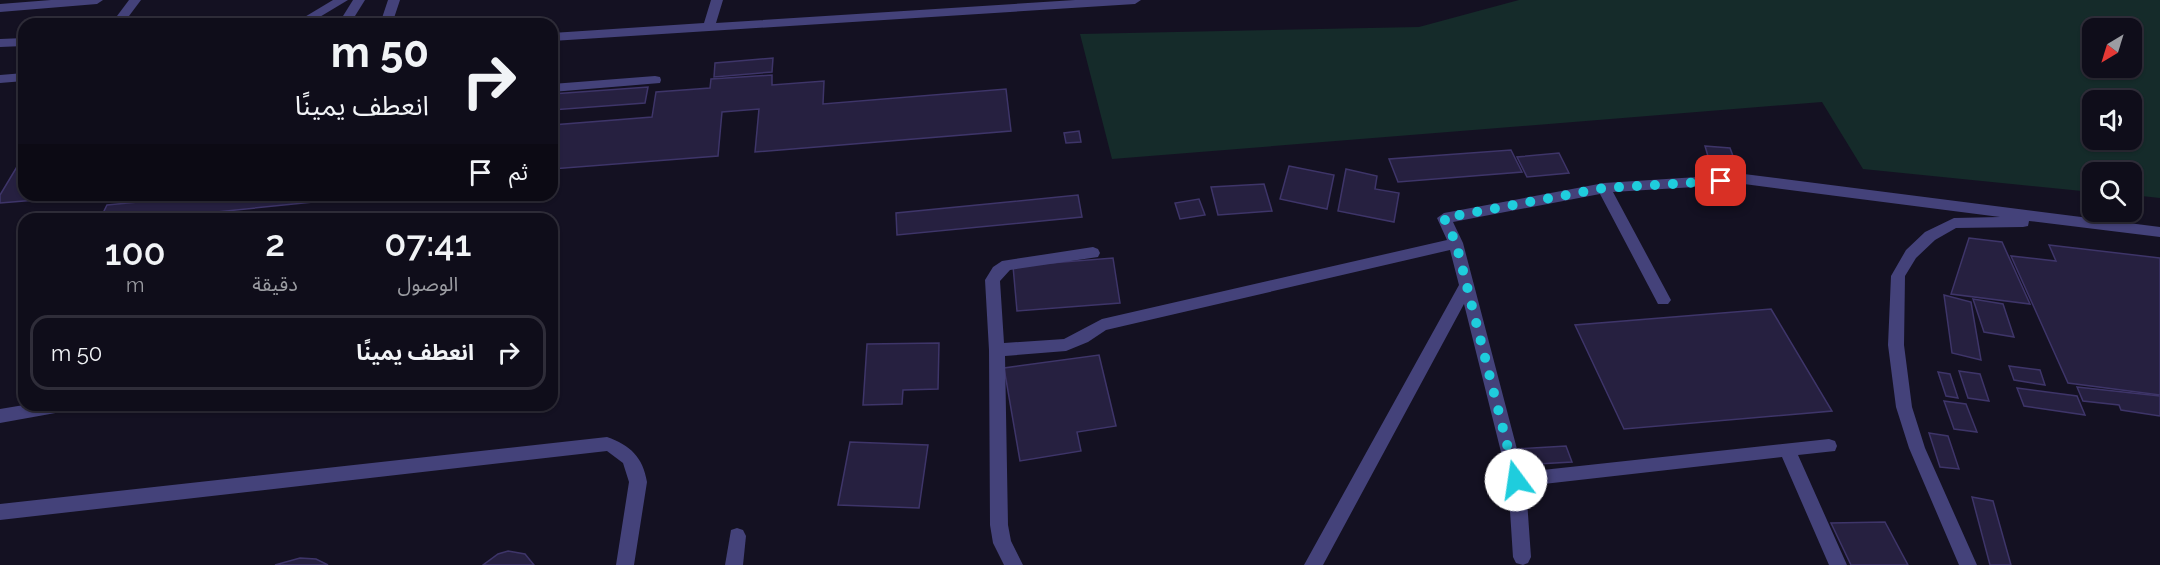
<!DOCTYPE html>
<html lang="ar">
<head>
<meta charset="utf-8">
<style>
  :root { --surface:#0f0d1a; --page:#1d1b27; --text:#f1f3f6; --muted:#9b9ca2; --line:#2f2d39 }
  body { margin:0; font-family:Raleway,"Noto Sans Arabic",sans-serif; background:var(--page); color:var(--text); direction:rtl; height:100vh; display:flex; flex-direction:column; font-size:22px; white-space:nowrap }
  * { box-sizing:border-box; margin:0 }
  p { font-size:20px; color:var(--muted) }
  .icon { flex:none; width:33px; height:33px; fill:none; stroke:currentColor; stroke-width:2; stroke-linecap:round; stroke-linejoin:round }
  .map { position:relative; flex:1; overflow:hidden; direction:ltr }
  .drawer { position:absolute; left:18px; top:213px; width:540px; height:198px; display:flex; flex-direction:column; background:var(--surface); border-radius:18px; box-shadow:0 2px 4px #0004,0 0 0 2px var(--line); direction:rtl }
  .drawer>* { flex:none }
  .guide { position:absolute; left:18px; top:18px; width:540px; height:183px; border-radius:18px; box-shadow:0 2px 4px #0004,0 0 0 2px var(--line); direction:rtl; background:#0f0d1a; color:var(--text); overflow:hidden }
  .needle { width:39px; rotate:218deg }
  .controls { position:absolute; left:2082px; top:18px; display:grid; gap:12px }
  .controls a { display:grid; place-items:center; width:60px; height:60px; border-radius:12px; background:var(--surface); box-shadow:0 2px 4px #0004,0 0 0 2px var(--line); font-size:30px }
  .pin { position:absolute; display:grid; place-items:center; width:51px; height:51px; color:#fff; margin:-26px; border-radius:12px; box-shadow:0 3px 9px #0006 }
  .me { position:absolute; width:66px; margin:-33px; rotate:346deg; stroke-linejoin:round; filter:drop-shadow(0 0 4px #0008) }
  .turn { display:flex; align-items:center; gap:21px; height:126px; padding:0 30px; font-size:27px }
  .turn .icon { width:78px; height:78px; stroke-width:2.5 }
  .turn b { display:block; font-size:42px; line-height:51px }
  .then { display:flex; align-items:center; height:57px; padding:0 30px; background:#0003; gap:12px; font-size:22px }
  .eta { display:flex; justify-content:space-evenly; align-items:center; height:102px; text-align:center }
  .eta b { font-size:36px; font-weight:600; line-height:42px }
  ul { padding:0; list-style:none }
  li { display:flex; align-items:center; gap:18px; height:75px; margin:0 12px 9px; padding:0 18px; border:3px solid var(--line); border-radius:18px }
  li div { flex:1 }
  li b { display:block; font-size:22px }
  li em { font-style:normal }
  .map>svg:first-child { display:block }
  .green { fill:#152b2a; fill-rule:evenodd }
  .building { fill:#262040; stroke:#3e3569; stroke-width:1.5 }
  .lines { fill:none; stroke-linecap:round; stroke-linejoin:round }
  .service { fill:#44427a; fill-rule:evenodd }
  .minor { fill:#44427a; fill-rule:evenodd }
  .route { stroke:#1fcddd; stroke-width:10; stroke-dasharray:0 18 }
</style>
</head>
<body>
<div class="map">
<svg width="2160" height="565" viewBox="0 0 2160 565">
  <rect width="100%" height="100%" fill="#141122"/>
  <path class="green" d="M 1519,0 L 2160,0 L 2160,198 L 2132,195 L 2132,172 L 2092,172 L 2092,192 L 1863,169 L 1822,102 L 1112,159 L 1080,34 L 1419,27 ZM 2092,28 L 2132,28 L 2132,68 L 2092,68 ZM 2092,100 L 2132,100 L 2132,140 L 2092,140 Z"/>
  <g class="building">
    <path d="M 773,58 L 772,72 L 714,77 L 715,63 Z"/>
    <path d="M 772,75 L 772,85 L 824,81 L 823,104 L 1006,89 L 1011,131 L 755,152 L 759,109 L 722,112 L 718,156 L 552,169 L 552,125 L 652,117 L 656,92 L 710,88 L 711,79 Z"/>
    <path d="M 648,87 L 645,103 L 552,110 L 552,94 Z"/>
    <path d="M 1079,131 L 1081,142 L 1066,143 L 1064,133 Z"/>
    <path d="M 1705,146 L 1730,148 L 1736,164 L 1710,163 Z"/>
    <path d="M 1511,150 L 1522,172 L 1398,182 L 1389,159 Z"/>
    <path d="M 1559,153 L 1569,173 L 1527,177 L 1517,157 Z"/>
    <path d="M 18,165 L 24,165 L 24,195 L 62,195 L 60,198 L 0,203 L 0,195 Z"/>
    <path d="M 1289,166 L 1334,175 L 1327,209 L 1280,199 Z"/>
    <path d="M 1346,169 L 1377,176 L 1375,189 L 1399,193 L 1394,222 L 1338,211 Z"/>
    <path d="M 1264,184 L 1272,211 L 1218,215 L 1211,187 Z"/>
    <path d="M 212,195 L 383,195 L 147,219 L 100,219 L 107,205 Z"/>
    <path d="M 1078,195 L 1082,217 L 897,235 L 896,213 Z"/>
    <path d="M 1199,199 L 1205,215 L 1180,219 L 1175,203 Z"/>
    <path d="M 1969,238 L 2002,242 L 2030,304 L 1951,294 Z"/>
    <path d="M 2049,245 L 2160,258 L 2160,395 L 2068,383 L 2011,256 L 2056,261 Z"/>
    <path d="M 1113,258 L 1120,303 L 1017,311 L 1013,266 Z"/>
    <path d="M 1944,295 L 1971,302 L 1981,360 L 1952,353 Z"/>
    <path d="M 1973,299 L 2003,304 L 2014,337 L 1984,332 Z"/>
    <path d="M 1771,309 L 1832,411 L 1624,429 L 1575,325 Z"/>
    <path d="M 939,343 L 938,389 L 903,390 L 902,404 L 863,405 L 867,344 Z"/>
    <path d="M 1099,355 L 1116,426 L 1077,432 L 1081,451 L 1020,461 L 1004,368 Z"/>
    <path d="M 2009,366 L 2040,370 L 2045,385 L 2014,380 Z"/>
    <path d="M 1959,371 L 1980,374 L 1989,401 L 1968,398 Z"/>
    <path d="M 1938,372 L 1950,374 L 1958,398 L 1946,396 Z"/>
    <path d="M 2077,387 L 2160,396 L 2160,416 L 2121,410 L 2119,405 L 2083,401 Z"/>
    <path d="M 2017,388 L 2077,396 L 2085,415 L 2024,406 Z"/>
    <path d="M 1944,401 L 1966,404 L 1977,432 L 1954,429 Z"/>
    <path d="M 1929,433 L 1948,436 L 1959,469 L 1940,467 Z"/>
    <path d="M 850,442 L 928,445 L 919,508 L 838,505 Z"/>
    <path d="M 1566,446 L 1572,462 L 1519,465 L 1514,449 Z"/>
    <path d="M 1972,497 L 1993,501 L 2011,565 L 1990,565 Z"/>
    <path d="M 1885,522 L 1908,565 L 1851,565 L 1831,523 Z"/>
    <path d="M 508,551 L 525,554 L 534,565 L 483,565 L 498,554 Z"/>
    <path d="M 300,558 L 316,559 L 328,565 L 275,565 Z"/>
  </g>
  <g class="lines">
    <g class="service">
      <path d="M 51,0 L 103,0 L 97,4 L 0,12 L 0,4 Z"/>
      <path d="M 129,0 L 141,0 L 123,24 L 111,24 Z"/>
      <path d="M 333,0 L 348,0 L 308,24 L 293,24 Z"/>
      <path d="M 353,0 L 365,0 L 350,24 L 338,24 Z"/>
      <path d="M 388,0 L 400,0 L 392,24 L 380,24 Z"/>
      <path d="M 24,38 L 24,46 L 0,47 L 0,39 Z"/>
      <path d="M 655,76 L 660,77 L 661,80 L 660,83 L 552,92 L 552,84 Z"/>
      <path d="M 1744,174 L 2160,227 L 2160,237 L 2029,221 L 2028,226 L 2023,227 L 1956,228 L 1935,240 L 1916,258 L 1905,276 L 1904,345 L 1912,407 L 1925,448 L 1977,565 L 1959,565 L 1909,448 L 1896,407 L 1888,345 L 1891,276 L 1906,250 L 1925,232 L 1954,218 L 2000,217 L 1744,184 L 1613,192 L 1671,300 L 1668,304 L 1658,304 L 1600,194 L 1453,222 L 1463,243 L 1523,472 L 1829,439 L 1835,441 L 1837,446 L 1835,451 L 1798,455 L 1847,565 L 1829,565 L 1782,457 L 1526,486 L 1531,557 L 1528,563 L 1523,565 L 1516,563 L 1513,557 L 1508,480 L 1464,304 L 1323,565 L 1304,565 L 1459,285 L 1450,250 L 1106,330 L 1088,342 L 1066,351 L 1005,356 L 1008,525 L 1011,541 L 1023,565 L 1004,565 L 993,543 L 990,525 L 989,350 L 985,280 L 993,267 L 1002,261 L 1093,247 L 1098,249 L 1100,253 L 1098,257 L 1010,270 L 1000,281 L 1004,343 L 1064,339 L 1102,319 L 1447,240 L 1437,218 L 1444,213 L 1604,183 Z"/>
      <path d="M 24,405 L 69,405 L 67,410 L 61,412 L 0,423 L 0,409 Z"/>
      <path d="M 607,437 C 630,445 643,457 647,482 L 634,565 L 616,565 L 629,482 L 623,463 L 607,451 L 0,520 L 0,504 Z"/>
      <path d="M 737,528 L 743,530 L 746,536 L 743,565 L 725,565 L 731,530 Z"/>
    </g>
    <g class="minor">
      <path d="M 711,0 L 723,0 L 716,23 L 1075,0 L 1141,0 L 1135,4 L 552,41 L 552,33 L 704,23 Z"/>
      <path d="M 24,73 L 24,81 L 0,83 L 0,75 Z"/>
    </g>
  </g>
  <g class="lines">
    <path class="route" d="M 1516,480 L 1456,243 L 1444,218 L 1604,188 L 1721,181"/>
  </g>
</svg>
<div class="controls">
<a><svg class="needle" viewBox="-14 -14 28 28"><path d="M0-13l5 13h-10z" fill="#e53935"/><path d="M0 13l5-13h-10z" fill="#9b9ca2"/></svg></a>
<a><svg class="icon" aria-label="sound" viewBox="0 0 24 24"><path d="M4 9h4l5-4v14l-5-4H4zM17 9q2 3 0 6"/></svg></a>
<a><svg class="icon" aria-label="search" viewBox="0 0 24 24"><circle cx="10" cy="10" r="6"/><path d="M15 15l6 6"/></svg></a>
</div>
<div class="pin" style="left:1721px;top:181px;background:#d93025"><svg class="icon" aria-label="arrive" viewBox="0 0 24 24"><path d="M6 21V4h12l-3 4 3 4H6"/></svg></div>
<svg class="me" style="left:1516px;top:480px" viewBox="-20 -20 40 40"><circle r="19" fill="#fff"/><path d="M0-13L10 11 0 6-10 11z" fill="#1fcddd"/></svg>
<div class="guide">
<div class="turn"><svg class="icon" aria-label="right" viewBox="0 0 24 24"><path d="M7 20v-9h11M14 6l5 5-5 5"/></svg><div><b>50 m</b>انعطف يمينًا</div></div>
<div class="then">ثم<svg class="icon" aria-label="arrive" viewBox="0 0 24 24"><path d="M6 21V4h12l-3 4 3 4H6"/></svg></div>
</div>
<section class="drawer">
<div class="eta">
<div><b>07:41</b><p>الوصول</p></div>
<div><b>2</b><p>دقيقة</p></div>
<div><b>100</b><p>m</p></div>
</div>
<ul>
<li><svg class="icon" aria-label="right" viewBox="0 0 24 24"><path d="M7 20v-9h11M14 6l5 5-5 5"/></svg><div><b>انعطف يمينًا</b></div><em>50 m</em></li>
</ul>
</section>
</div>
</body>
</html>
